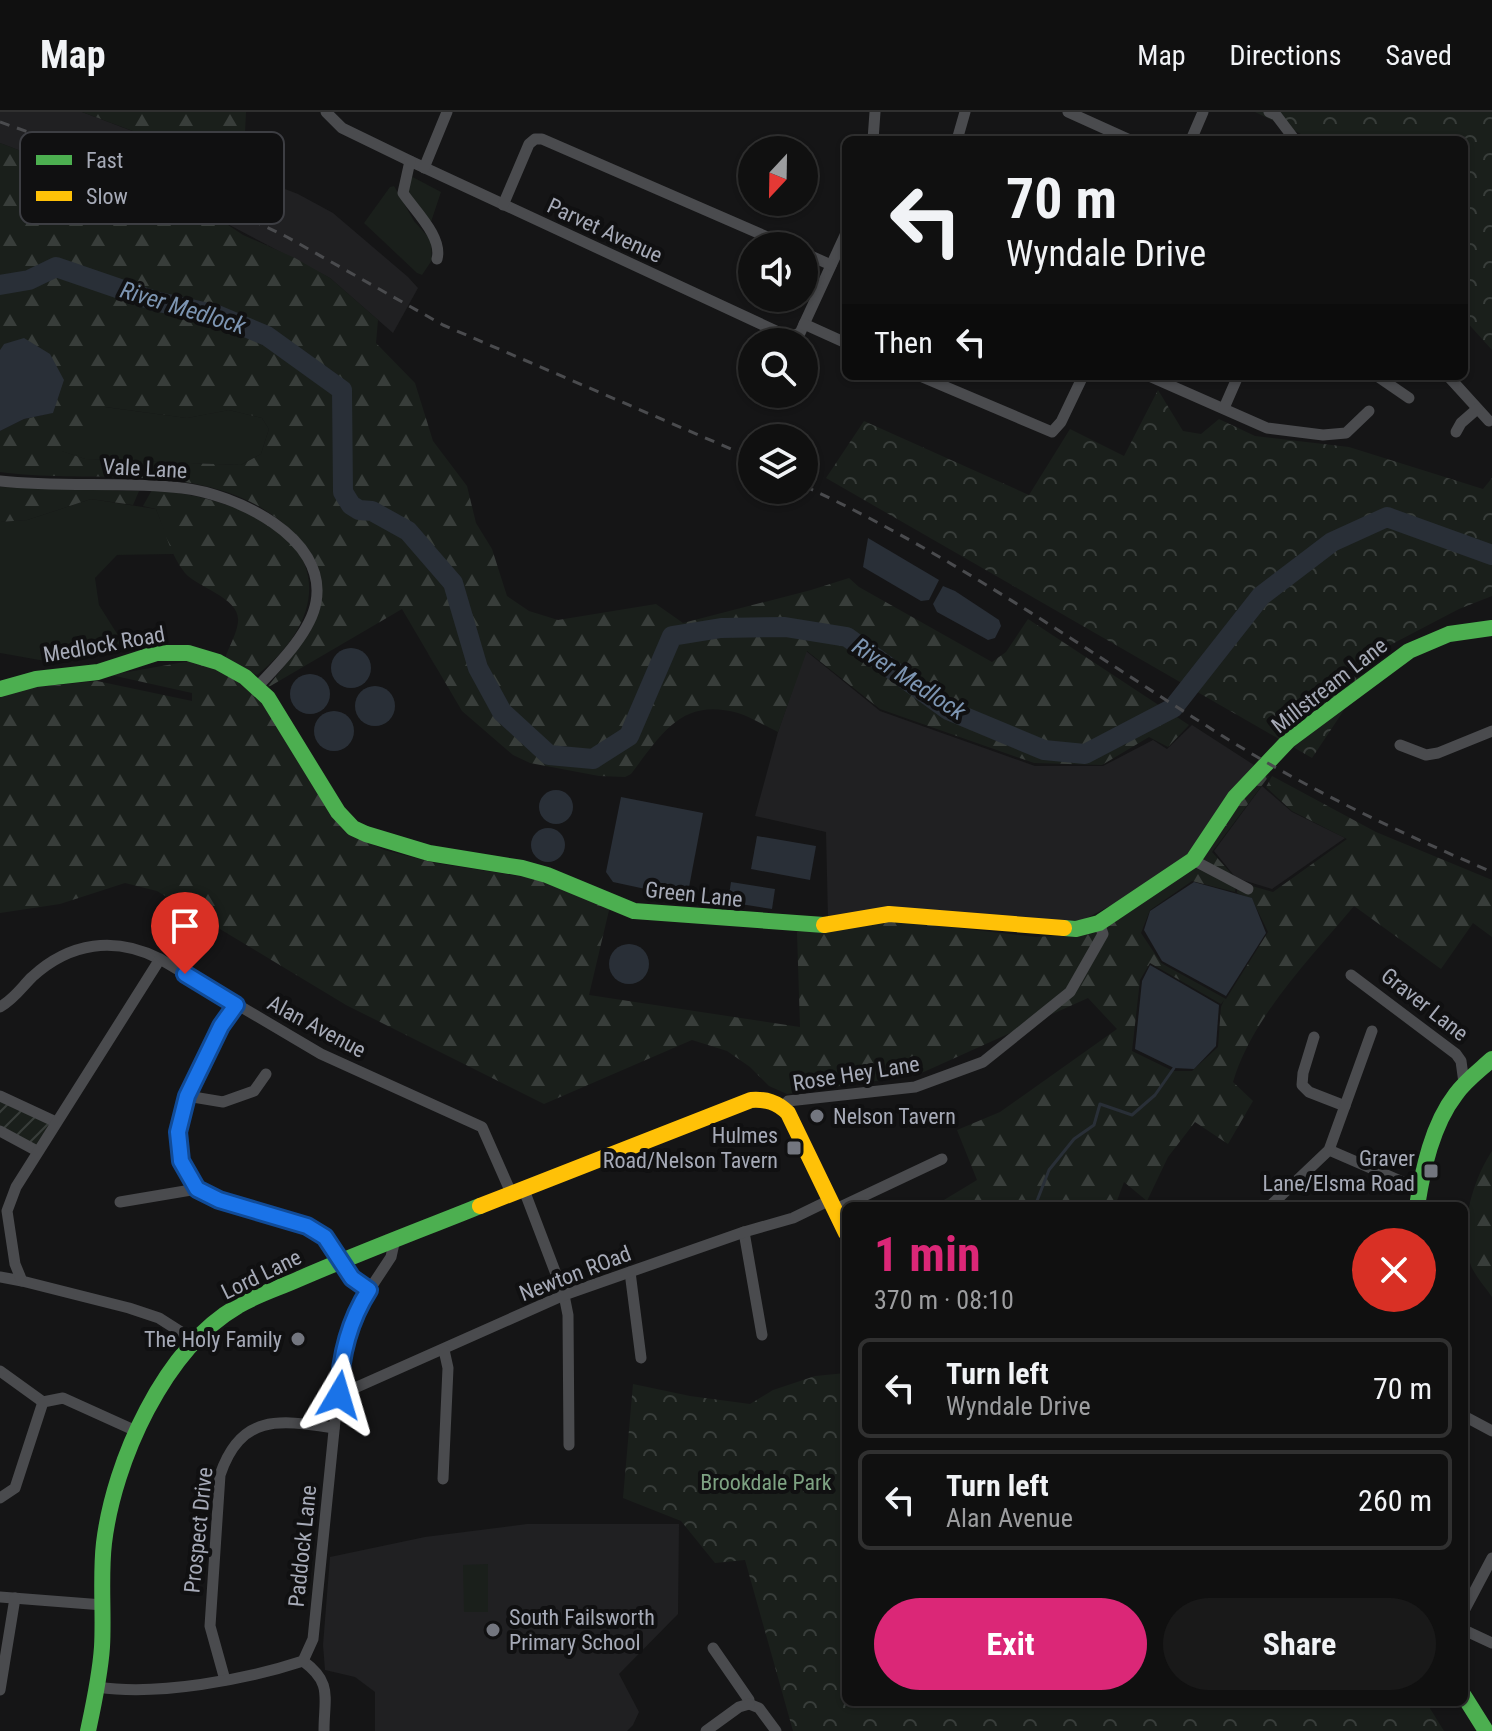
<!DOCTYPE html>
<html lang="en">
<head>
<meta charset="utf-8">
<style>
  :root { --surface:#101010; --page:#191919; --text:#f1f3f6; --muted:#9c9d9f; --line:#303030; --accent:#db2777 }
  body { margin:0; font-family:"Roboto Condensed",sans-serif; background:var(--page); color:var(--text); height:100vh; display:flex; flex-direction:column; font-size:30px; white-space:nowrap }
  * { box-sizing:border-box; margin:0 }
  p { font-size:26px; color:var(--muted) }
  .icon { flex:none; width:44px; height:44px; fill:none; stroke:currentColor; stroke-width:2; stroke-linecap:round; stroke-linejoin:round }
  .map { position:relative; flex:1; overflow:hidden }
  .side { position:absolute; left:842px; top:1090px; width:626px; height:504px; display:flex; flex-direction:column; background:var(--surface); border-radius:12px; box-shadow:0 2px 6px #0004,0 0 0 2px var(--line) }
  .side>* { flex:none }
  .banner { position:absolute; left:842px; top:24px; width:626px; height:244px; border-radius:12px; box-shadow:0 2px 6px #0004,0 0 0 2px var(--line); background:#101010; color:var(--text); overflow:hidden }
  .needle { width:52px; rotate:202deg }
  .fabs { position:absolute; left:738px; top:24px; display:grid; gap:16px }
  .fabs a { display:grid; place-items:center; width:80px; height:80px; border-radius:50%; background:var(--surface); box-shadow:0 2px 6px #0004,0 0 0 2px var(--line); font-size:40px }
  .pin { position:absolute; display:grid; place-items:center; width:68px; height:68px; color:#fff; margin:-82px -34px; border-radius:50% 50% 50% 0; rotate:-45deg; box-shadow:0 0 8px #0007 }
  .pin .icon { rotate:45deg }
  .me { position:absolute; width:88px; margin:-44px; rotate:7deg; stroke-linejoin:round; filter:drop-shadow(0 0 6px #0008) }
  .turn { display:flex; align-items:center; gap:28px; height:168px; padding:0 32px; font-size:36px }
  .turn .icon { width:104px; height:104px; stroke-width:2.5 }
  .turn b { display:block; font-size:56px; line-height:68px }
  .then { display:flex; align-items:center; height:76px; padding:0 32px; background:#0003; gap:16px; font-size:30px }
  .round { display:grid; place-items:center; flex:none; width:84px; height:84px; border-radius:42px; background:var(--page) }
  .overview { display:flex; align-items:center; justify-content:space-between; height:136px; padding:0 32px }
  h1 { font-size:48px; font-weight:700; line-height:60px; color:var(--accent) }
  .primary-button { display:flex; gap:16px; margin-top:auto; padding:16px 32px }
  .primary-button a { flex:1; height:92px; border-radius:48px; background:var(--accent); color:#fff; font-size:32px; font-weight:700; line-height:92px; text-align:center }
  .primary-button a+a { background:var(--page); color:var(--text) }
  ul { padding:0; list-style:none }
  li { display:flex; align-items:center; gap:24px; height:100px; margin:0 16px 12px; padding:0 16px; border:4px solid var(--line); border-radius:12px }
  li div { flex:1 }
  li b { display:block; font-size:30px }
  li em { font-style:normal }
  header { display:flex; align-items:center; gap:48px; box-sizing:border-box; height:112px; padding:0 40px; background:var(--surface); border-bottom:2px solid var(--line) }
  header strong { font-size:38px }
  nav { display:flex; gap:44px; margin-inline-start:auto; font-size:28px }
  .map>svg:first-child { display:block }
  .built { fill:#202022 }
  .grass { fill:#1a1f1b }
  .forest { fill:url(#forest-firs); fill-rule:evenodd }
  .park { fill:url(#park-crowns) }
  .garden { fill:url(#garden-furrows) }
  .water { fill:#292f37 }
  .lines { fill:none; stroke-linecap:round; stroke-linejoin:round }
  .stream { stroke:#292f37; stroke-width:3 }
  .river { stroke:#292f37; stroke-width:20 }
  .street { stroke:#4a4b4e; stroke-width:11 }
  .fast { stroke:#4caf50; stroke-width:16 }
  .slow { stroke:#ffc107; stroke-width:16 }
  .rail { stroke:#4a4b4e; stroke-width:3; stroke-dasharray:10 8; stroke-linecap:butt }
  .route-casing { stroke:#114b97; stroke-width:20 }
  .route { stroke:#1a73e8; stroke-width:14 }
  .poi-dot { fill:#73767f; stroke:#101011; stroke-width:3 }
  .labels { text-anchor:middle; stroke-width:8; stroke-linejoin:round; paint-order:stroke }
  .street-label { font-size:22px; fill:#a6aab7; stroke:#101011 }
  .poi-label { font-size:22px; fill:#a6aab7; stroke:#101011; text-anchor:end }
  .park-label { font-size:22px; fill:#7da282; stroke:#101011 }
  .water-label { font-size:24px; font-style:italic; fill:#7d95b2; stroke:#101011 }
  .key { fill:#101011; stroke:#3d3e43; stroke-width:2 }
  .key-label { font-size:22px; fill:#a6aab7 }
</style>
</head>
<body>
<header>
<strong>Map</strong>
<nav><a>Map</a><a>Directions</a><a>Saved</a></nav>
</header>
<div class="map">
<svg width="1492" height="1619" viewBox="0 0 1492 1619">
  <defs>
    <pattern id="forest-firs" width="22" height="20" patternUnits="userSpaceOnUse" patternTransform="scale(2)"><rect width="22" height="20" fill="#1a1f1b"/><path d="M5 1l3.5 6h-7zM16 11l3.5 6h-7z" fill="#383d3a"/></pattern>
    <pattern id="park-crowns" width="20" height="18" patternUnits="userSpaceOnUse" patternTransform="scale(2)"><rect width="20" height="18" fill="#1a1f1b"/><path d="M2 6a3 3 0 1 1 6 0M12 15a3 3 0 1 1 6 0" fill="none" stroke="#383d3a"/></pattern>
    <pattern id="garden-furrows" width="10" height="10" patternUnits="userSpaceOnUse" patternTransform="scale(2)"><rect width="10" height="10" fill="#1a1f1b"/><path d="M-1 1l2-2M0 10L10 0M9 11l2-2" fill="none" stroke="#383d3a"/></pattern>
  </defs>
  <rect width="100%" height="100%" fill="#151516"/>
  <g class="built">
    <path d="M 0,0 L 82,0 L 298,82 L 333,101 L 408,165 L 418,176 L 393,221 L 330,166 L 222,109 L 183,94 L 157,91 L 0,31 Z"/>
    <path d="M 806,539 L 880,599 L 1035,654 L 1103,654 L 1153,628 L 1167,637 L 1192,613 L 1254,653 L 1221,695 L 1193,739 L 1141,778 L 1083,808 L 828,807 L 826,720 L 755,704 L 778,620 Z"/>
    <path d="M 1262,674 L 1292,700 L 1345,726 L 1272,777 L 1236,766 L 1214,739 Z"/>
    <path d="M 527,1412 L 679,1412 L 678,1502 L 619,1562 L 639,1600 L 633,1613 L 627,1619 L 375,1619 L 375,1580 L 355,1565 L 325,1558 L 323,1533 L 330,1445 L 425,1425 Z"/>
  </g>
  <g class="grass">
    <path d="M 409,63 L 441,80 L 430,113 L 407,82 Z"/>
    <path d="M 394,74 L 414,109 L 431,128 L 432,148 L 422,163 L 417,161 L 364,111 L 390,75 Z"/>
    <path d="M 105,295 L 187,306 L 229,298 L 262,306 L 269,317 L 261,342 L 241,353 L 85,347 L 61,339 Z"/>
    <path d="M 91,387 L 156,397 L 174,442 L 117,443 L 95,466 L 99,493 L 121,528 L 113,542 L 45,549 L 0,541 L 0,410 L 27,408 Z"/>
    <path d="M 488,1452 L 488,1500 L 464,1500 L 463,1453 Z"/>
  </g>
  <g class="forest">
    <path d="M 82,0 L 246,0 L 243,60 Z"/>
    <path d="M 0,31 L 157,91 L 183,94 L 222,109 L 243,123 L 295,146 L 330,166 L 378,208 L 376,231 L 415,271 L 433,329 L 467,374 L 476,411 L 492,437 L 507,484 L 529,499 L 558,508 L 656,492 L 683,511 L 811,478 L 849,466 L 859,475 L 992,550 L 1006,540 L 1028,507 L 1189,613 L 1168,635 L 1149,625 L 1102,653 L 1034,651 L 880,597 L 807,539 L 778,620 C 765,614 751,605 738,601 C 681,585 661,623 631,662 L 625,665 L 599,664 L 530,651 L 513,643 L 462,599 L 402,497 L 267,576 C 305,527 352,480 297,424 C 219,343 100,374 0,360 L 0,319 L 24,307 L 52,301 L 4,232 L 0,238 ZM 106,295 L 187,306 L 229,298 L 262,306 L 269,317 L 261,342 L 241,353 L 85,347 L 62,339 Z"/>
    <path d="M 0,375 L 139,379 L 133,393 L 91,387 L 27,408 L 0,410 Z"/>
    <path d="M 152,378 C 187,381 215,387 247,401 C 254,404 263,407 270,411 C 335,457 311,521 257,563 L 225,546 C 229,535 237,521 238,510 C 241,486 198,476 185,461 C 171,444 164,417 156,397 L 143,394 Z"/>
    <path d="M 196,548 L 233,562 L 260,583 L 350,721 L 384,738 L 435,751 L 550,769 L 610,794 L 589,883 L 800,915 L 797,820 L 889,808 L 1036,825 L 1094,821 L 1126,799 L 1208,733 L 1262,663 L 1269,664 L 1212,740 L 1236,767 L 1235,780 L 1192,769 L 1150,798 L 1141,821 L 1161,851 L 1226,887 L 1268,820 L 1252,787 L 1237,781 L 1238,770 L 1273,780 L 1347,727 L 1292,699 L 1266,675 L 1272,664 L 1376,720 L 1492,768 L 1492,825 L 1473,811 L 1441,857 L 1354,794 C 1311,846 1252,905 1233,970 L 1253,989 L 1228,1032 L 1195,1010 L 1168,1045 L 1147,1089 L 1124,1070 L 1115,1094 L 934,1094 L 977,1068 L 957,1018 L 1000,1000 L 1117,917 L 1088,886 L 917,963 L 787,982 L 769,974 L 750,955 L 727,939 L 692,928 L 544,992 L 346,893 L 157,779 L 125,771 L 60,792 L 0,801 L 0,583 L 9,578 L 97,569 L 192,589 L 192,581 L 111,563 ZM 1150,851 L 1221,892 L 1224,888 L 1221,895 L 1218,935 L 1192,959 L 1173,959 L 1132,939 L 1140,868 Z"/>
    <path d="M 1492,1039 L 1492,1185 C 1486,1176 1476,1165 1471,1154 C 1458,1119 1472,1069 1492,1039 Z"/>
  </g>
  <g class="park">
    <path d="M 1255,0 L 1492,0 L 1492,238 L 1464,207 L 1464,28 L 1307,28 L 1301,22 Z"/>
    <path d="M 1158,278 L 1183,319 L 1201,322 L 1219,307 L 1255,324 L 1349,335 L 1483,377 L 1492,366 L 1492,484 L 1459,497 L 1373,542 L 1342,601 L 1312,646 L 826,366 L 864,309 L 1029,383 L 1070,317 L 1124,344 Z"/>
    <path d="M 846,1261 L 846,1590 L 1426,1590 L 1444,1619 L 793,1619 L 745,1448 L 715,1451 L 681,1409 L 623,1386 L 633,1272 L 690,1284 L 750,1292 L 773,1278 L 815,1264 Z"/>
  </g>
  <path class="garden" d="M 0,989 L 53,1011 L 37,1035 L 0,1016 Z"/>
  <g class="water">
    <path d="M 24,226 L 50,242 L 64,268 L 53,301 L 24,307 L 0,319 L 0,238 L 4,232 Z"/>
    <path d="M 868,426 L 939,468 L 929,488 L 921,489 L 863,455 Z"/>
    <path d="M 943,474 L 955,479 L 999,508 L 1001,514 L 995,526 L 988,528 L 937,500 L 933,492 Z"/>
    <circle cx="351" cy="556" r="20"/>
    <circle cx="310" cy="582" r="20"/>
    <circle cx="375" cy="594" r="20"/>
    <circle cx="334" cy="619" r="20"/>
    <circle cx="556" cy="695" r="17"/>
    <path d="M 621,685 L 703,701 L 687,786 L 613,770 L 606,760 Z"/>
    <circle cx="548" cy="733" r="17"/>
    <path d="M 757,724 L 816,734 L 810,768 L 751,757 Z"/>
    <path d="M 731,770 L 775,777 L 772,797 L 728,790 Z"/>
    <path d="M 1194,770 L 1252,786 L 1266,821 L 1226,884 L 1162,849 L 1144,818 L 1150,799 Z"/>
    <circle cx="629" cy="852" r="20"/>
    <path d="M 1150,853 L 1219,893 L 1216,934 L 1194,957 L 1174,956 L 1135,937 L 1142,869 Z"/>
  </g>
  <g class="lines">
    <path class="stream" d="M 1035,1094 L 1049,1058 L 1074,1027 L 1094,1013 L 1100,992 L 1132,1003 L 1155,983 L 1174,956"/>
    <path class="river" d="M 0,173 L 29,168 L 56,155 L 155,189 L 217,203 L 267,224 L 342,278 L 343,380 L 351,393 L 359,398 L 372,399 L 408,419 L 453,471 L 478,556 L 502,600 L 549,643 L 593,647 L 629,624 L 672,524 L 721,516 L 785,515 L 847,525 L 948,598 L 1044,638 L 1085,642 L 1173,596 L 1261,484 L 1332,430 L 1387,405 L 1492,443"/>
    <g class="street">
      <path d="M 326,0 L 342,16 L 410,49 L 789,225 L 800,221 L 846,121"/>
      <path d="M 1068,0 L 1130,28"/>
      <path d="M 1269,0 L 1276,3 L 1295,28"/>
      <path d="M 873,28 L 875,0"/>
      <path d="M 957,28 L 965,0"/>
      <path d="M 1191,28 L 1203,0"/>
      <path d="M 410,49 L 403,81 C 415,99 443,125 437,147"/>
      <path d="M 424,56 L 447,0"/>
      <path d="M 503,93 L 529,32 L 535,27 L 542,27 L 788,134"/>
      <path d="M 804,141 L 831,153"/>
      <path d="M 804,212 L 846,231"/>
      <path d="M 920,264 L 1052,320 L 1061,310 L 1083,264"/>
      <path d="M 1149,264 L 1267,316 L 1323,323 L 1346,321 L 1369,299"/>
      <path d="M 1377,264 L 1409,286"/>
      <path d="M 1448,264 L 1489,309"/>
      <path d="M 1224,296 L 1238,264"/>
      <path d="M 1456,320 L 1461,311 L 1477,297"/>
      <path d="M 0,369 C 60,376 122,369 182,376 C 235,382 328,425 316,490 C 311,520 278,553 258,574"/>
      <path d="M 1400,633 L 1426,643 L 1438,641 L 1492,619"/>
      <path d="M 1193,748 L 1248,777"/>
      <path d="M 1351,863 L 1456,942 L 1461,949 L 1464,971"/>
      <path d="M 236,893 C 207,933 160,1013 187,1061 C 190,1065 193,1073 196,1077 C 214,1094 281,1103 307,1114 C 330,1123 336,1144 350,1163 C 355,1169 362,1174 369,1178"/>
      <path d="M 0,895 C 14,887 21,876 32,865 C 70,830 115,824 160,847"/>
      <path d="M 1314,925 L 1303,961 L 1302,973 L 1309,980 L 1345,994"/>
      <path d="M 0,984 L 56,1010"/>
      <path d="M 187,984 L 223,990 L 254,979 L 266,962"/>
      <path d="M 783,995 L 788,989 L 915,975 L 983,950 L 1070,880 L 1103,822 L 1099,811"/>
      <path d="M 0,1019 L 37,1039"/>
      <path d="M 1329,1038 L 1419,1077"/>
      <path d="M 524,1078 L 564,1183 L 568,1203 L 569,1333"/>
      <path d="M 120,1090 L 197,1077"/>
      <path d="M 1270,1094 L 1329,1038 L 1372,919"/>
      <path d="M 836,1097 L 942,1047"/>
      <path d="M 744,1120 L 762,1223"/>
      <path d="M 630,1160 L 641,1246"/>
      <path d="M 0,1165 L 22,1169"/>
      <path d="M 195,1229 L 159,1206 L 129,1196 L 22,1169 L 15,1152 L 7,1099 L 16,1075 L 160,847 L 321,942 L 482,1015 L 512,1083"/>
      <path d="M 0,1259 L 43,1290"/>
      <path d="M 339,1283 L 564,1183 L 744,1120 L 793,1106 L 830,1088"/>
      <path d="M 1464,1304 L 1492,1319"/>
      <path d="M 443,1367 L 448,1256 L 444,1238"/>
      <path d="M 0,1386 L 15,1376 L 43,1290 L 63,1286 L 136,1319"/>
      <path d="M 0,1485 L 103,1493"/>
      <path d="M 1464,1499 L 1492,1446"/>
      <path d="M 1464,1518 L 1492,1531"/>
      <path d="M 713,1536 L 749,1588 L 749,1592"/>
      <path d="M 303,1549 C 333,1571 324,1585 324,1619"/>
      <path d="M 225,1568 L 210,1514 L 220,1363 C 241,1301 280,1308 334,1316"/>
      <path d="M 98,1575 C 157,1584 245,1568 303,1549 L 313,1527 L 339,1269 L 346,1231 L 358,1195 L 391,1145 L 395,1127"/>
      <path d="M 0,1578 L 15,1486"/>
      <path d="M 749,1592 L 759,1596 L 776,1619"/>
      <path d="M 706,1619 L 739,1595 L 749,1592"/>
    </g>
    <g class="fast">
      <path d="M 0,577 L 36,567 L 98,560 L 157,541 L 188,541 L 218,550 L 245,565 L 268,586 L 338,700 L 353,716 L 366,722 L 429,741 L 522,756 L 547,763 L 634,799 L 824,813"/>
      <path d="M 1064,816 L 1076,817 L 1099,811 L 1193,748 L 1235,685 L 1289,628 L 1409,539 L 1449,522 L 1492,516"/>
      <path d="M 1417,1094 C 1423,1057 1432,1013 1456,982 C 1466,968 1480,958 1492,947"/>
      <path d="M 1464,1584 L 1486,1619"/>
      <path d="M 88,1619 C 94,1591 100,1564 102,1535 C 104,1501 100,1465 104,1431 C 114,1349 164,1237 238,1194 C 256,1183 279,1176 299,1167 C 359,1141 420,1118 480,1094"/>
    </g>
    <g class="slow">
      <path d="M 824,813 L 889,802 L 1064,816"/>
      <path d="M 480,1094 L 751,988 C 766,987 777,990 788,1001 L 846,1121"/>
    </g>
    <g class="rail">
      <path d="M 0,10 L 186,76 L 287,125 L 443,213 L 752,346"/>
      <path d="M 804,374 C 952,442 1084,537 1221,623 C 1307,677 1398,720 1492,760"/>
    </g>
  </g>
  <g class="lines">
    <g class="route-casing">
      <path id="route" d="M 185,862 L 236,893 L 221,914 L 187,984 L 178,1020 L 181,1049 L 197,1077 L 219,1088 L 307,1114 L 325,1125 L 352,1166 L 369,1178 C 349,1209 340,1246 339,1283"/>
    </g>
    <use href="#route" class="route"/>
  </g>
  <g class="poi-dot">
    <circle cx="817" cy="1004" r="8"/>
    <rect x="786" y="1028" width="16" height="16" rx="4"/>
    <rect x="1423" y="1051" width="16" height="16" rx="4"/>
    <circle cx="298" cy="1227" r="8"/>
    <circle cx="493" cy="1518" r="8"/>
  </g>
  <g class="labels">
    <g class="street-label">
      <text transform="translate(605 118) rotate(25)" y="8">Parvet Avenue</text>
      <text transform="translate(145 356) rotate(3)" y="8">Vale Lane</text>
      <text transform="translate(104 532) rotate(-10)" y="8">Medlock Road</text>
      <text transform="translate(1329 573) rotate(-38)" y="8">Millstream Lane</text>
      <text transform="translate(694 782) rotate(6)" y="8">Green Lane</text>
      <text transform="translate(1425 892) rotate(38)" y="8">Graver Lane</text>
      <text transform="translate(317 914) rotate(28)" y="8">Alan Avenue</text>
      <text transform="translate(856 961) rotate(-9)" y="8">Rose Hey Lane</text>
      <text transform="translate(575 1161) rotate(-21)" y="8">Newton ROad</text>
      <text transform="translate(261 1162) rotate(-26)" y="8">Lord Lane</text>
      <text transform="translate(198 1418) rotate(-84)" y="8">Prospect Drive</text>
      <text transform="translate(302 1434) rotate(-84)" y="8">Paddock Lane</text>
    </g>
    <g class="poi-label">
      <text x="833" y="1012" text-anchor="start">Nelson Tavern</text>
      <text x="778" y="1031">Hulmes<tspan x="778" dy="25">Road/Nelson Tavern</tspan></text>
      <text x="1415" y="1054">Graver<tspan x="1415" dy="25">Lane/Elsma Road</tspan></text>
      <text x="282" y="1235">The Holy Family</text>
      <text x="509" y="1513" text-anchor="start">South Failsworth<tspan x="509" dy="25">Primary School</tspan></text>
    </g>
    <g class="park-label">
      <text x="766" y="1378">Brookdale Park</text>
    </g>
    <g class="water-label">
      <text transform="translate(183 196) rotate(17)" y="8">River Medlock</text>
      <text transform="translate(909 567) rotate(33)" y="8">River Medlock</text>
    </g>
  </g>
  <rect x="20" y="20" width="264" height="92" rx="12" class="key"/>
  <rect x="36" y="43" width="36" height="10" fill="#4caf50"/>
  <rect x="36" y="79" width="36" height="10" fill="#ffc107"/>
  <g class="key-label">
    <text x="86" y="56">Fast</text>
    <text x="86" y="92">Slow</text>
  </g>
</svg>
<div class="fabs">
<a><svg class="needle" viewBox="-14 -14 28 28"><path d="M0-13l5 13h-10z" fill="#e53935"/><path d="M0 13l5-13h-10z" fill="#9c9d9f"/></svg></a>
<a><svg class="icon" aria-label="sound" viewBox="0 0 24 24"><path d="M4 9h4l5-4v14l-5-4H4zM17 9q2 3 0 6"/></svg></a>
<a><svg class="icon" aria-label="search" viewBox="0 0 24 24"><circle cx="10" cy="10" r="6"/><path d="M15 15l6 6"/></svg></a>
<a><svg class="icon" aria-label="layers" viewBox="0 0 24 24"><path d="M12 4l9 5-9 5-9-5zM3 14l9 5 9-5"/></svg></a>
</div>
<div class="pin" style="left:185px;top:862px;background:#d93025"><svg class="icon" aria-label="arrive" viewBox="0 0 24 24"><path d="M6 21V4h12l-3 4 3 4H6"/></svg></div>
<svg class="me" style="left:339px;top:1283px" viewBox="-20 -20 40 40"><path d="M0-17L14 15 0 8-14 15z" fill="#1a73e8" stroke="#fff" stroke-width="4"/></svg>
<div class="banner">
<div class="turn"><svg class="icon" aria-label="left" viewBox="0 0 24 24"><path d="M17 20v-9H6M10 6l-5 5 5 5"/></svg><div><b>70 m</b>Wyndale Drive</div></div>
<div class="then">Then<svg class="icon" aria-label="left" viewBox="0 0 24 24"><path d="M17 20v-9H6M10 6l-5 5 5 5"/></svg></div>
</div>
<section class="side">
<div class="overview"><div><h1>1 min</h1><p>370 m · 08:10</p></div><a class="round" style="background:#d93025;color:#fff"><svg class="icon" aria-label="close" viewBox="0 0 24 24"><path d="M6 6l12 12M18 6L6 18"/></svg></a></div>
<ul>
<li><svg class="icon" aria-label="left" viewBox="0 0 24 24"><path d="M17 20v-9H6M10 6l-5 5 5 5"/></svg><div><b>Turn left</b><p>Wyndale Drive</p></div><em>70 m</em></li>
<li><svg class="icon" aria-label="left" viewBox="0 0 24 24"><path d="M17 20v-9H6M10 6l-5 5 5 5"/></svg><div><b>Turn left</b><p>Alan Avenue</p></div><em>260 m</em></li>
</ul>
<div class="primary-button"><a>Exit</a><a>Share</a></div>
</section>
</div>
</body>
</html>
